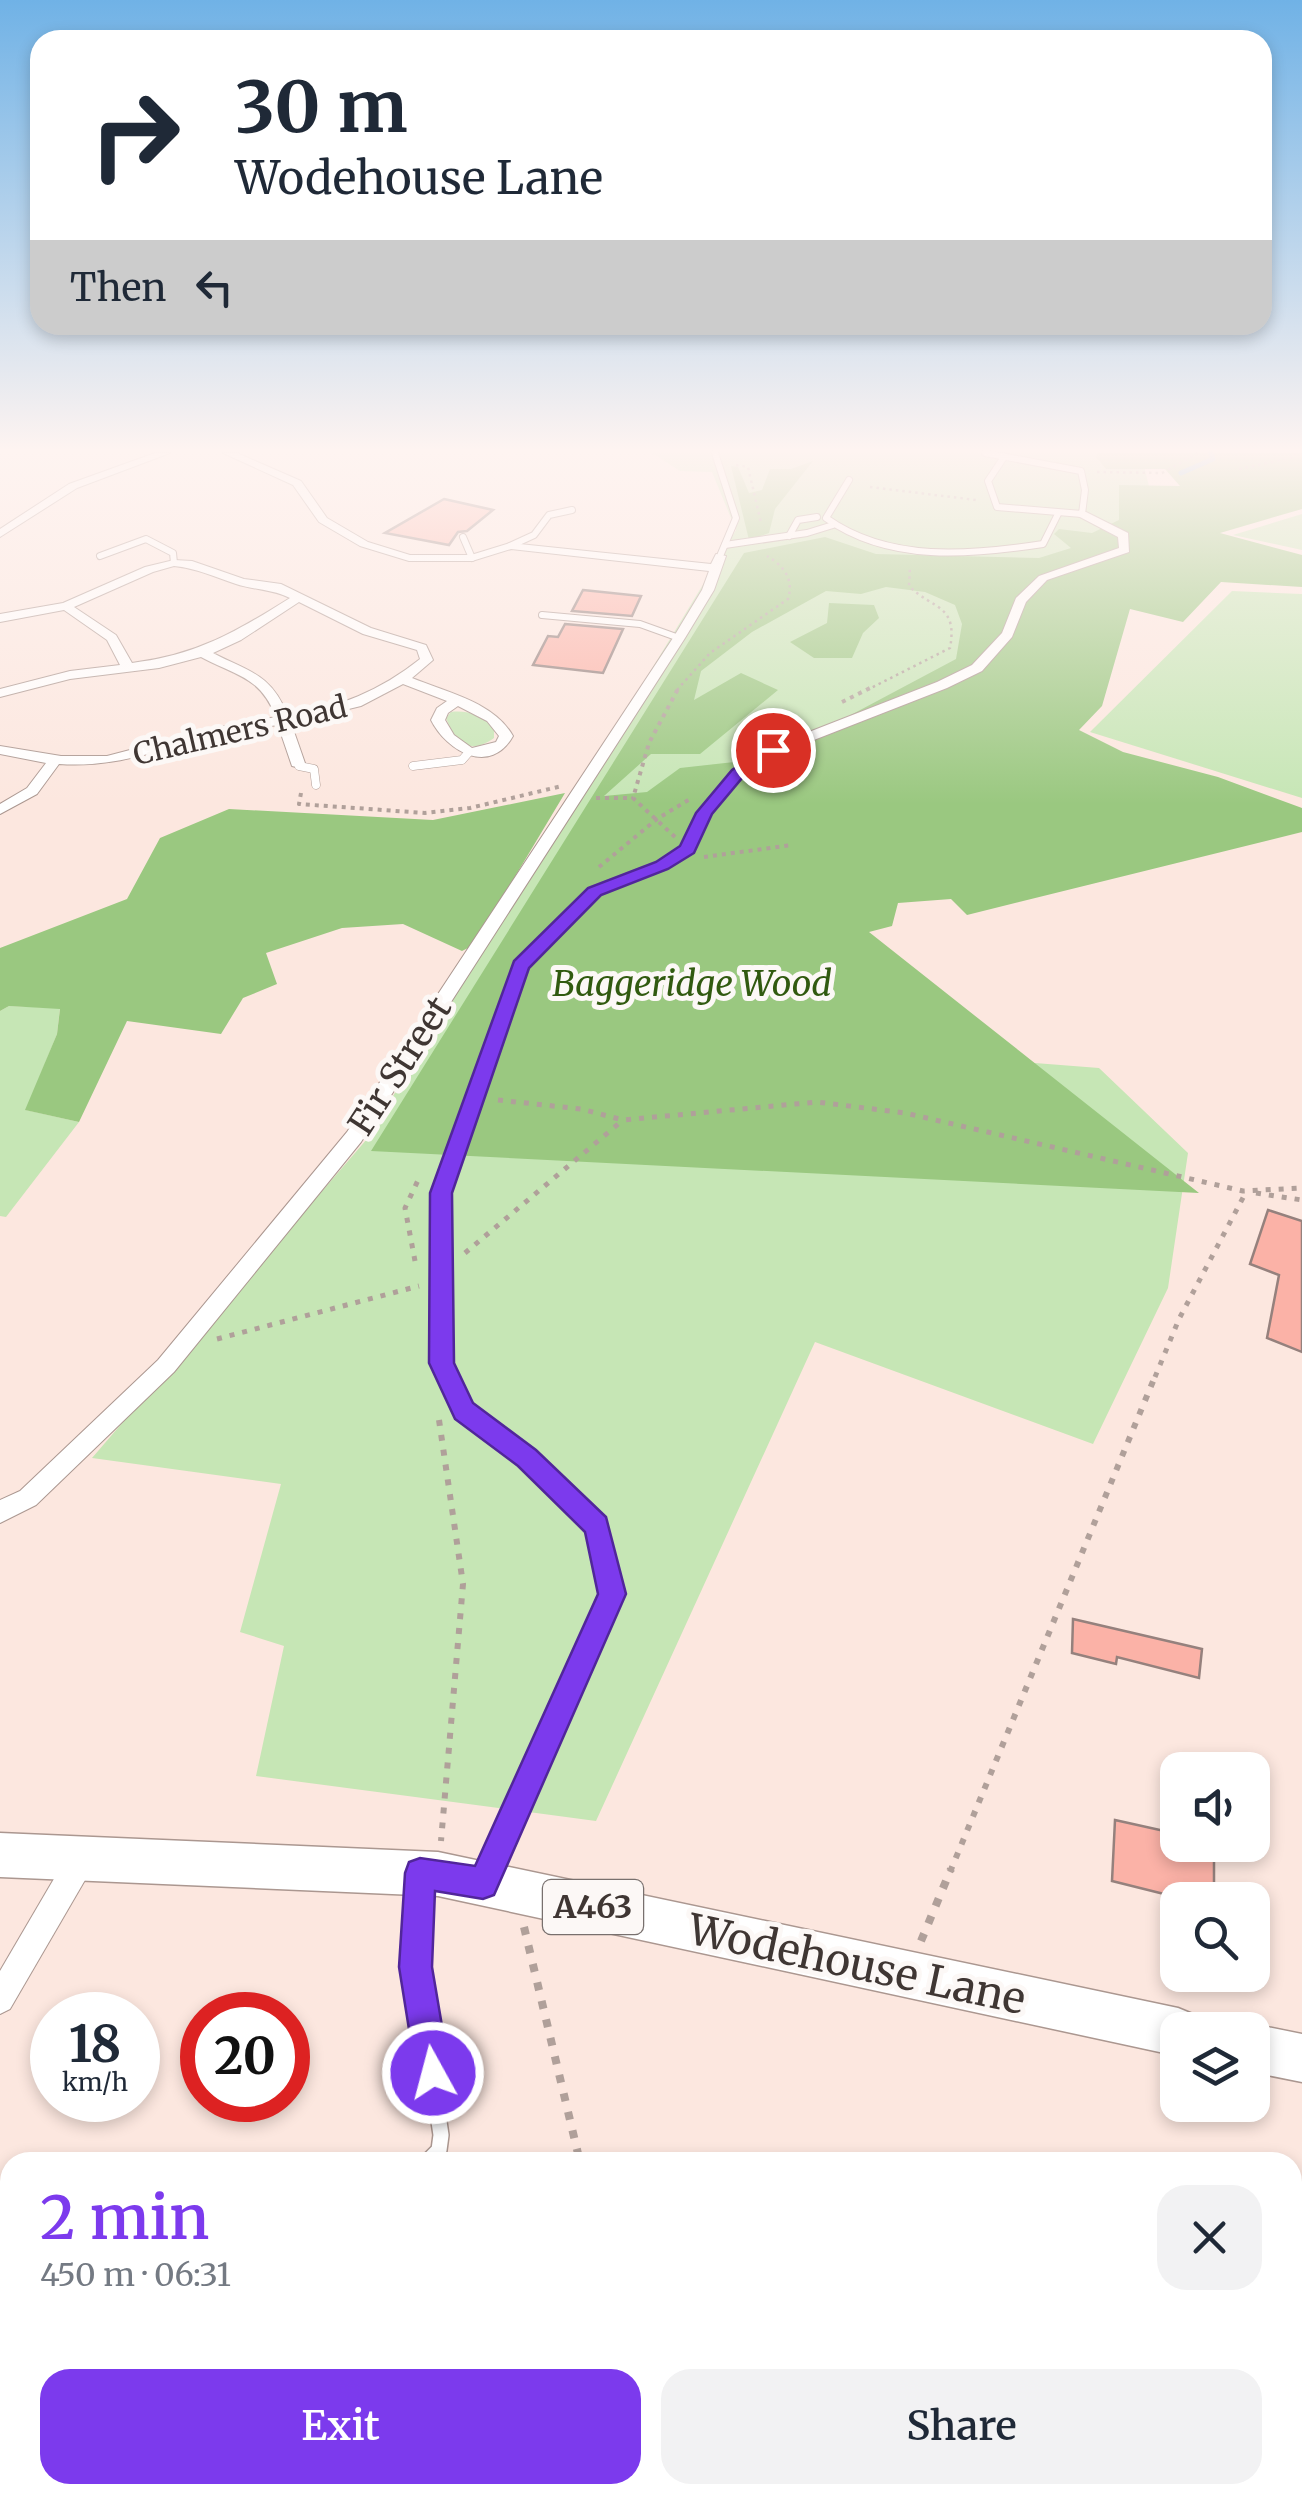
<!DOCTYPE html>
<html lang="en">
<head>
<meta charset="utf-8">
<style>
  :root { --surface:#fff; --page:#f2f2f3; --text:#1f2937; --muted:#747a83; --accent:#7c3aed }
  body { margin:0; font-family:Merriweather,serif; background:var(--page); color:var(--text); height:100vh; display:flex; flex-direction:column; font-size:38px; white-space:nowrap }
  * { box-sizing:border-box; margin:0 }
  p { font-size:32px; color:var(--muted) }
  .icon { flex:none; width:55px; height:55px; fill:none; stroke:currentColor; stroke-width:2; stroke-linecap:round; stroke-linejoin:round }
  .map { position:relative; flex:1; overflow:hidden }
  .details { position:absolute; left:0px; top:2152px; width:1302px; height:352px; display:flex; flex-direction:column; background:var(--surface); border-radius:30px 30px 0 0; box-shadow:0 5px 15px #0003 }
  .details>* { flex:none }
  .banner { position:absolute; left:30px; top:30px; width:1242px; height:305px; border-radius:30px; box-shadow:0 5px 15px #0003; background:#fff; color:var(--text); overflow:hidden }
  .buttons { position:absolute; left:1160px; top:1752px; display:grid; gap:20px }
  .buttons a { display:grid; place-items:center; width:110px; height:110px; border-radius:20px; background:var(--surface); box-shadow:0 5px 15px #0003; font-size:50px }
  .speed { position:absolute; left:30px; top:1992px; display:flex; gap:20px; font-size:50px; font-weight:700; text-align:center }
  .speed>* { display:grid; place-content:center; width:130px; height:130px; border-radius:50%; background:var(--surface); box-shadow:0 5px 15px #0003; line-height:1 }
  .speed small { font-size:25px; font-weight:400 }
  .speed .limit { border:15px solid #d22; background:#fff; color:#111 }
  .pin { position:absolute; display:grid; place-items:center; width:85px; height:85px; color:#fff; margin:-42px; border:5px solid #fff; border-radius:50%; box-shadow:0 2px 10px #0007 }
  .me { position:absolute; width:110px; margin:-55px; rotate:353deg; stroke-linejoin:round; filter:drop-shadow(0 0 8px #0008) }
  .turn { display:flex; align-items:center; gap:35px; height:210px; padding:0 40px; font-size:45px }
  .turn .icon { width:130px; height:130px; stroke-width:2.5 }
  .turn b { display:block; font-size:70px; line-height:85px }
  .then { display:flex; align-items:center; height:95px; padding:0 40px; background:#0003; gap:20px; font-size:38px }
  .round { display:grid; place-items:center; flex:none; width:105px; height:105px; border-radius:30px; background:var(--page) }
  .head { display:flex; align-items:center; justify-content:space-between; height:170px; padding:0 40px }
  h1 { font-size:60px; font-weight:600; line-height:75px; color:var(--accent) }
  .cta { display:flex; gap:20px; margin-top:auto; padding:20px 40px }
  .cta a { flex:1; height:115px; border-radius:30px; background:var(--accent); color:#fff; font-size:40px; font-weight:600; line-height:115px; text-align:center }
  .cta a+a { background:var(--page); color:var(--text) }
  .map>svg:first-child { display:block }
  .green { fill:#c6e6b5 }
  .forest { fill:#9ac880; fill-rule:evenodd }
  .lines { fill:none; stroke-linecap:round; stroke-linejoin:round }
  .stream { stroke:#5cb0e2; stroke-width:5 }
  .building { fill:#fbb2a7; stroke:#95817d; stroke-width:2.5 }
  .service-far2-casing { stroke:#ab9790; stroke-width:8 }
  .service-far1-casing { stroke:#ab9790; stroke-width:9 }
  .service-casing { stroke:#ab9790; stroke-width:18 }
  .minor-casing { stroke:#ab9790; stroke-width:2 }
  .primary-casing { stroke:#ab9790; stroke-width:3 }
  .path-far4 { stroke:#b0a09a; stroke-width:2.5; stroke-dasharray:2.5 4; stroke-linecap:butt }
  .path-far3 { stroke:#b0a09a; stroke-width:4; stroke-dasharray:4 5; stroke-linecap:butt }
  .path-far2 { stroke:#b0a09a; stroke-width:5; stroke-dasharray:5 8; stroke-linecap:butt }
  .path-far1 { stroke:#b0a09a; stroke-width:6; stroke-dasharray:6 9; stroke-linecap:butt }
  .path { stroke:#b0a09a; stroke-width:8; stroke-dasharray:8 11; stroke-linecap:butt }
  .service-far2 { stroke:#fff; stroke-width:6 }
  .service-far1 { stroke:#fff; stroke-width:8 }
  .service { stroke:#fff; stroke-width:15 }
  .minor { fill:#fff; fill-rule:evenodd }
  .primary { fill:#fff; fill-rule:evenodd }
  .route { fill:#7c3aed; stroke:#51269a; stroke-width:2.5 }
  .labels { text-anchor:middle; stroke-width:10; stroke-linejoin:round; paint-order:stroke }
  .far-street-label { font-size:30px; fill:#3f3633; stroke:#fcf8f6 }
  .shield { fill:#fcf8f6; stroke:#78706e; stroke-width:2.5 }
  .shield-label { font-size:32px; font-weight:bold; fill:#3f3633 }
  .park-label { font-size:35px; font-style:italic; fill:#315a10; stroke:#fcf8f6 }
  .street-label { font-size:35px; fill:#3f3633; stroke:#fcf8f6 }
  .near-street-label { font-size:42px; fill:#3f3633; stroke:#fcf8f6 }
</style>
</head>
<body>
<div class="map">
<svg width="1302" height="2504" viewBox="0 0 1302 2504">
  <rect width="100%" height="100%" fill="#fce7df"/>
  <g class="green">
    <path d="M 652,453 L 1141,453 L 1162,541 L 773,902 L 1022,1062 L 1099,1068 L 1188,1153 L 1168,1288 L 1093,1444 L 815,1342 L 596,1821 L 256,1776 L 284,1646 L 240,1632 L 281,1484 L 92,1458 L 367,1139 L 736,530 L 712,472 L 680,471 Z"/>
    <path d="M 1302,514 L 1302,550 L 1233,535 Z"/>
    <path d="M 1232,591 L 1302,594 L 1302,798 L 1090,732 Z"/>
    <path d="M 451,712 C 469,710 482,716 494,729 L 494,738 C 469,756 455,742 446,718 Z"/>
    <path d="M 9,1006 L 60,1008 L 57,1034 L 26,1110 L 79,1122 L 6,1217 L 0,1216 L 0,1011 Z"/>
  </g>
  <g class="forest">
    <path d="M 1099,453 L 1302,453 L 1302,509 L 1220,533 L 1302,555 L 1302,587 L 1221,582 L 1183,622 L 1130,609 L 1102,706 L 1079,730 L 1123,752 L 1218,777 L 1302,808 L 1302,832 L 967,915 L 951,899 L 898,903 L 892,926 L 869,932 L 1199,1193 L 371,1151 L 744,553 L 825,537 L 876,554 L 1039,558 L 1071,548 L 1054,534 L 1059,529 L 1092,533 L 1119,520 L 1119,485 L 1180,486 L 1165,469 L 1106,469 L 1096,457 ZM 886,587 L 925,592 L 955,605 L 962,624 L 956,659 L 770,758 L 680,768 L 647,792 L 604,796 L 651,754 L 700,754 L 778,690 L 741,673 L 694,700 L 701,671 L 752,632 L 826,591 L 861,594 Z"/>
    <path d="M 813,461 L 775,509 L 769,533 L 749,540 L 731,466 L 738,467 L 749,493 L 762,490 L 770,469 L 791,469 Z"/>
    <path d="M 829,603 L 874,605 L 879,618 L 863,633 L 852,658 L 814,658 L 790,642 L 827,623 Z"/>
    <path d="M 565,793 L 474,945 L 462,951 L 403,924 L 342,928 L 266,953 L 277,984 L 243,998 L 221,1034 L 127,1021 L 79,1122 L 25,1110 L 57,1034 L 60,1009 L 9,1006 L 0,1011 L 0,948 L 127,899 L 160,838 L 229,809 L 433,820 Z"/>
  </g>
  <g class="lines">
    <path class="stream" d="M 1181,473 L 1213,459 L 1211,453"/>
  </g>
  <g class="building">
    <path d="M 444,499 L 493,510 L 467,531 L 458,532 L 449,545 L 385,533 Z"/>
    <path d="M 583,590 L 641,596 L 632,616 L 572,611 Z"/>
    <path d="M 565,624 L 623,629 L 603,673 L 533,665 L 548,636 L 558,637 Z"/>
    <path d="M 1268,1210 L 1302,1221 L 1302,1352 L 1267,1338 L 1279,1275 L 1250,1264 Z"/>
    <path d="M 1073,1619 L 1202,1649 L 1199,1678 L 1117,1657 L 1116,1664 L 1072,1653 Z"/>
    <path d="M 1115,1820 L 1178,1834 L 1178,1845 L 1214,1845 L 1214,1900 L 1188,1900 L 1112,1881 Z"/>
  </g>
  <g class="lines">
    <g class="service-far2-casing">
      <g id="service-far2">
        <path d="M 715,453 L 736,518 L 720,556"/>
        <path d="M 985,453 L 1081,471 L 1085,490 L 1082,514 L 997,507 L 988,481 L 1004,457"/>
        <path d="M 849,480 L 826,518 C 889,563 970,555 1043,544 L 1058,514"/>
        <path d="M 789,536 L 798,520 L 817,517"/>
        <path d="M 463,537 L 472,558"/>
        <path d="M 725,545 L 807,533 L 833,525"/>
        <path d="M 510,546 L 534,535 L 549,515 L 572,510"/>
        <path d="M 100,556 L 146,539 L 173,553 L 174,563"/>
        <path d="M 542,615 L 640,624 L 679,638"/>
      </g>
    </g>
    <g class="service-far1-casing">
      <g id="service-far1">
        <path d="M 299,766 L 314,769 L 316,785"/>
        <path d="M 413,766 L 462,760 L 469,752"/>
      </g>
    </g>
    <g class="service-casing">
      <path id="service" d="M 419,1884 L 416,1967 L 441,2135 L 439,2150 L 427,2162"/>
    </g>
    <g class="minor-casing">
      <g id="minor">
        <path d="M 155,453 L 170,453 L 77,488 L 0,537 L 0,529 L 69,484 Z"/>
        <path d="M 223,453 L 237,453 L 301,481 L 327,518 L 368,542 L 410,555 L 471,555 L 510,543 L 711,564 L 716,554 L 726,556 L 714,590 L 685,638 L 361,1142 L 174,1372 L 36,1505 L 0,1523 L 0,1500 L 20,1491 L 158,1360 L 347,1132 L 673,638 L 702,590 L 709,571 L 511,549 L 472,561 L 409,561 L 360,546 L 319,522 L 293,485 Z"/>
        <path d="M 1078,512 L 1086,512 L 1128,533 L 1129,552 L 1047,580 L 1026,602 L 1012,637 L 982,671 L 947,688 L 778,754 L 742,776 L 711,814 L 693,852 L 667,868 L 600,894 L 529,968 L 451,1193 L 452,1363 L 472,1404 L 535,1451 L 605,1518 L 624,1594 L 493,1894 L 483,1898 L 473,1894 L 469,1884 L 473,1874 L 600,1594 L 586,1531 L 519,1465 L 456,1418 L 430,1363 L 431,1193 L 513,966 L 588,888 L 657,862 L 682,846 L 697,813 L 732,770 L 768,748 L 937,682 L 972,665 L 1002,633 L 1016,598 L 1039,576 L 1119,548 L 1118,537 L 1078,516 Z"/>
        <path d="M 174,560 L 192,561 L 244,579 L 281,584 L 371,628 L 426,645 L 433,660 L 412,678 C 446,692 494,702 513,736 C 491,776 447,752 431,720 L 437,708 L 447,701 L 403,684 L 361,706 L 291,723 L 306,766 L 304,769 L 292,766 L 278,725 C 254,729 230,731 207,738 C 157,751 112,768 59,764 L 37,794 L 0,814 L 0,804 L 27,788 L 46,763 L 0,754 L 0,746 L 61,756 L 107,756 L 214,728 L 276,717 C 260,676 236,676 201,657 L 159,668 L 70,679 L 0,697 L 0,689 L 70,671 L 120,665 L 107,640 L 64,610 L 0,622 L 0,614 L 63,603 L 145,567 ZM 174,566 C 196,568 215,577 236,584 C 254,590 272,589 290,598 C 236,632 197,655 132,663 L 116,635 L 74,607 L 153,572 ZM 299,602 L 363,634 L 417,650 L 420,659 C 380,691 339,707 288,716 C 271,673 249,672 213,653 L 241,640 ZM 458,706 L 487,721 L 499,736 L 496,742 L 472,748 L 454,735 L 445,720 L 448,713 Z"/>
        <path d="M 82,1844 L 92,1848 L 96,1858 L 92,1868 L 10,2009 L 0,2014 L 0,1971 L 72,1848 Z"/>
      </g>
    </g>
    <g class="primary-casing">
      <g id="primary">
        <path d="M 0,1833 L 438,1852 L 1178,2008 L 1195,2015 L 1201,2030 L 1178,2030 L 1178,2056 L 438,1896 L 0,1877 Z"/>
        <path d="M 1252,2024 L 1302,2034 L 1302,2082 L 1252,2072 L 1252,2030 L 1237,2030 Z"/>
      </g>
    </g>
    <g class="path-far4">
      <path d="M 736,465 L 748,467 L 761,523"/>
      <path d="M 1239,469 L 1295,457 L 1295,453"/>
      <path d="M 1097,472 L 1162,473 L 1198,453"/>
      <path d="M 870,487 L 976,500"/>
      <path d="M 677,690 L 710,653 L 788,599 C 794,579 784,566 767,556"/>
      <path d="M 867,690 L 950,648 C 958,604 933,610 909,586 L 910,567"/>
    </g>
    <g class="path-far3">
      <path d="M 842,702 L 872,687"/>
      <path d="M 301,793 L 299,804 L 425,813 L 470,808 L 562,786"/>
      <path d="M 596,798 L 633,798"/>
      <path d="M 675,837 L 633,798 L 649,743 L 679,687"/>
      <path d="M 704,857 L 792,845"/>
      <path d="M 599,867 L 657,819 L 690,799"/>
    </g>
    <g class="path-far2">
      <path d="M 498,1100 L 581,1109 L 623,1120 L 817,1102 L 905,1113 L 1243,1191 L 1302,1188"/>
      <path d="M 1256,1193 L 1302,1200"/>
      <path d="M 465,1253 L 623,1120"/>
      <path d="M 415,1261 L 405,1208 L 420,1176"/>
      <path d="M 217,1339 L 419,1286"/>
      <path d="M 1155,1377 L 1179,1319 L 1246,1192"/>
    </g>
    <g class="path-far1">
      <path d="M 439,1420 L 463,1584 L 441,1841"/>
      <path d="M 950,1872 L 1156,1374"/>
    </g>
    <g class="path">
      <path d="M 524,1927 L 580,2162"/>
      <path d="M 921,1941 L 951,1869"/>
      <path d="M 660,2495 L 662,2504"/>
    </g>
    <use href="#service-far2" class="service-far2"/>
    <use href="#service-far1" class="service-far1"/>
    <use href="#service" class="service"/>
    <use href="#minor" class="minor"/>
    <use href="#primary" class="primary"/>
  </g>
  <linearGradient id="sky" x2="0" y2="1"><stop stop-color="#70b2e6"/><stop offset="0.56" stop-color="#fef4f1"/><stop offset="1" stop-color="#fef4f1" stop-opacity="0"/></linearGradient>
  <rect width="1302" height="804" fill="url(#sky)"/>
  <path class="route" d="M 767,747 L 781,750 L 743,777 L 712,814 L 694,853 L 668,869 L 601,895 L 529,968 L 452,1193 L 454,1363 L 473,1403 L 536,1450 L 606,1517 L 626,1594 L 494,1895 L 483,1899 L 435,1891 L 432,1967 L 450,2073 L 445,2085 L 433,2090 L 421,2085 L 416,2073 L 399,1967 L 405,1873 L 409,1862 L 420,1858 L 475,1866 L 598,1594 L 585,1532 L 518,1466 L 455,1419 L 429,1363 L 430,1193 L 514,961 L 588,888 L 656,862 L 680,846 L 696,813 L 732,770 Z"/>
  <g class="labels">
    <g class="far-street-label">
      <text transform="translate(240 731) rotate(-13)" y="10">Chalmers Road</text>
    </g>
    <rect class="shield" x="543" y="1880" width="100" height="54" rx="8"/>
    <g class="shield-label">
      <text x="593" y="1918">A463</text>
    </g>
    <g class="park-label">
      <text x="692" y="996">Baggeridge Wood</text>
    </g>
    <g class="street-label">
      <text transform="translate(400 1066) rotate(-57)" y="12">Fir Street</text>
    </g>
    <g class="near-street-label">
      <text transform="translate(857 1964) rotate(12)" y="15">Wodehouse Lane</text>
    </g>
  </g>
</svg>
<div class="buttons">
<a><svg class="icon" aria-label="sound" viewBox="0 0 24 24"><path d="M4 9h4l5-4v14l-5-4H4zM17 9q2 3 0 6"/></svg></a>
<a><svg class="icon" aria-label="search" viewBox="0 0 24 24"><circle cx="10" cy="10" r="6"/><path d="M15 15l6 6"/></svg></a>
<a><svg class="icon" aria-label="layers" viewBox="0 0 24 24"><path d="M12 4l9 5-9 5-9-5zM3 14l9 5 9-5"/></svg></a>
</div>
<div class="speed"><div>18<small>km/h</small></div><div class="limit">20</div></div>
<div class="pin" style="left:773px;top:750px;background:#d93025"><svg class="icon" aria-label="arrive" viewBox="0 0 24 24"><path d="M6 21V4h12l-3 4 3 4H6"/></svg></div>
<svg class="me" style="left:433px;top:2073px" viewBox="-20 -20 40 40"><circle r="17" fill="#7c3aed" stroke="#fff" stroke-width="3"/><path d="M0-11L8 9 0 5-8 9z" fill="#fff"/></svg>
<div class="banner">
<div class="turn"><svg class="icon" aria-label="right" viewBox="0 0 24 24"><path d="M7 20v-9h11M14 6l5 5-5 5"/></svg><div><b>30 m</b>Wodehouse Lane</div></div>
<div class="then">Then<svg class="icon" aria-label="left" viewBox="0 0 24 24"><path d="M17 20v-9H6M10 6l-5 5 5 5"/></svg></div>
</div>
<section class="details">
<div class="head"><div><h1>2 min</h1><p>450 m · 06:31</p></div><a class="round"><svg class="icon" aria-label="close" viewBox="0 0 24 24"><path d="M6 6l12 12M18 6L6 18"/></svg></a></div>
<div class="cta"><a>Exit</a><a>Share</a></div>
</section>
</div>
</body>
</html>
